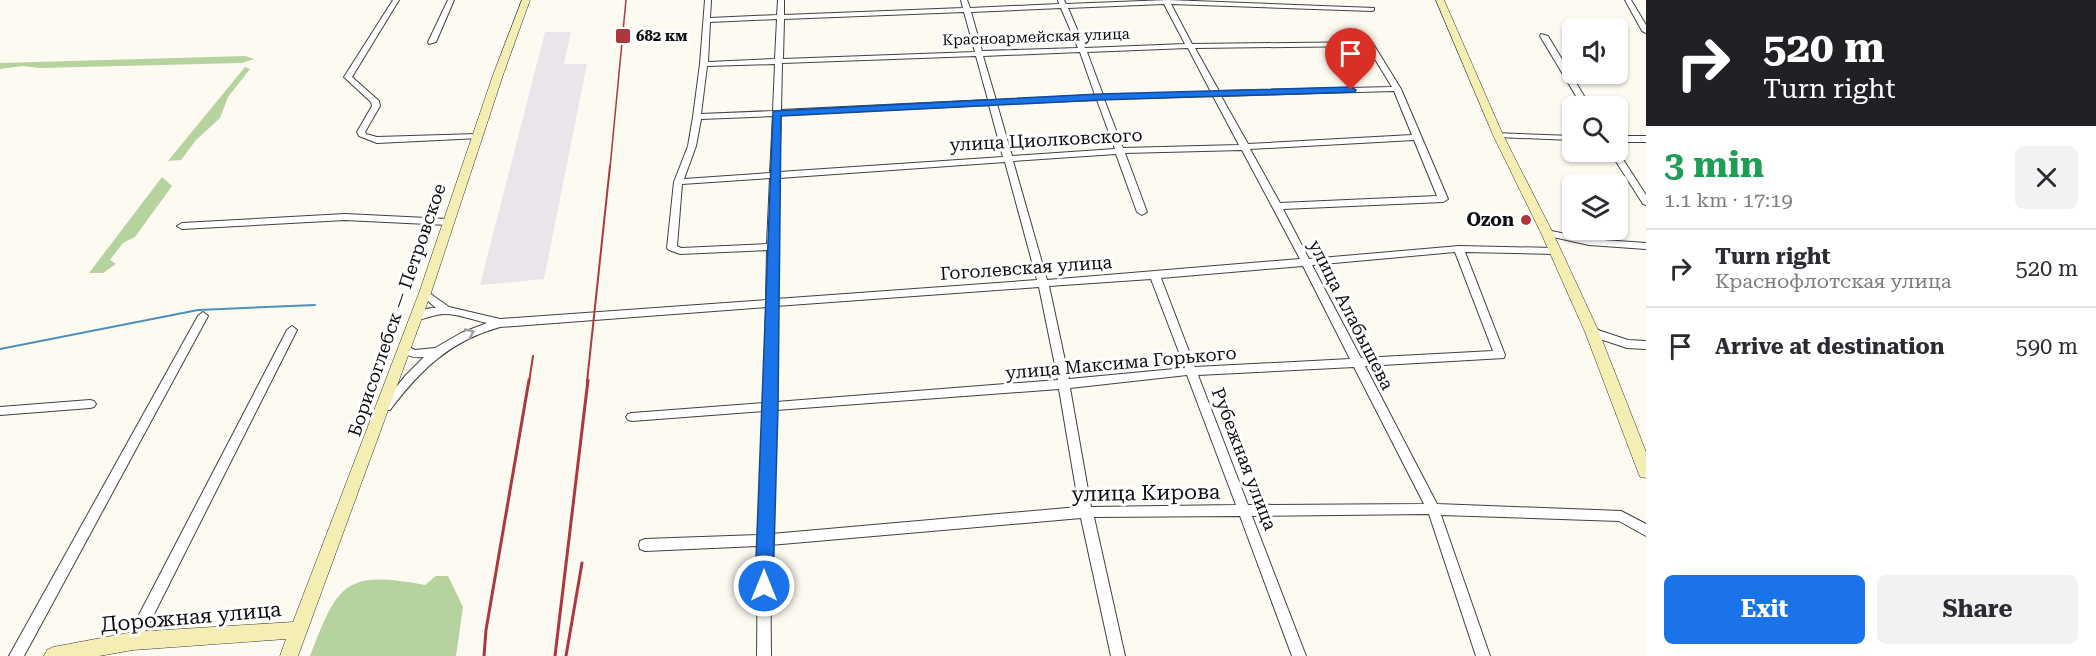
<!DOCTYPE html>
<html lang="en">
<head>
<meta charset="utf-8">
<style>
  :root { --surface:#fff; --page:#f2f2f3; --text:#2b2b33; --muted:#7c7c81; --line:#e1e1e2; --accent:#1a73e8 }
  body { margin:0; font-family:"Roboto Serif",serif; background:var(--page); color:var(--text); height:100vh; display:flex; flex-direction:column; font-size:22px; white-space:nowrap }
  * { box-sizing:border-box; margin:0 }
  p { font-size:20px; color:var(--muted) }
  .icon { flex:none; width:33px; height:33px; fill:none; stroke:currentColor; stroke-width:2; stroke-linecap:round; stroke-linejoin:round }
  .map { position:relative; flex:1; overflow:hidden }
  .side { display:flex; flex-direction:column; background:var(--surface); width:450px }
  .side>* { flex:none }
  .banner { background:#202124; color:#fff; overflow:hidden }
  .fabs { position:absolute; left:1562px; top:18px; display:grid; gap:12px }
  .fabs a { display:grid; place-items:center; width:66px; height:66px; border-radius:9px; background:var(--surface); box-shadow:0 2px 4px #0004; font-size:30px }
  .pin { position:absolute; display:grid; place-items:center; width:51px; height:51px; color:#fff; margin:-62px -26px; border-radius:50% 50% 50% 0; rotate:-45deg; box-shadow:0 0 6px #0007 }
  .pin .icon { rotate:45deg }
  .me { position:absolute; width:66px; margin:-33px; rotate:0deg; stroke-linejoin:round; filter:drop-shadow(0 0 4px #0008) }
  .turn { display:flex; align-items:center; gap:21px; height:126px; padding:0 18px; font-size:27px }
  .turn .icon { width:78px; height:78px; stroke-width:2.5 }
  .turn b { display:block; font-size:42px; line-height:51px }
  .round { display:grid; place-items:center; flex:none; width:63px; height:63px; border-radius:9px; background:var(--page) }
  .headline { display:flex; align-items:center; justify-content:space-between; height:102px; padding:0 18px }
  h1 { font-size:36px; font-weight:700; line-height:45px; color:#1e9e55 }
  .cta { display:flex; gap:12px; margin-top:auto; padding:12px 18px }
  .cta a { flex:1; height:69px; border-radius:9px; background:var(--accent); color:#fff; font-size:24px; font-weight:700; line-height:69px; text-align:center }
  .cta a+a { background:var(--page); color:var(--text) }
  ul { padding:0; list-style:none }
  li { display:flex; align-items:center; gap:18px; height:78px; padding:0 18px; border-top:2px solid var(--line) }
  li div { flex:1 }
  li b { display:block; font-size:22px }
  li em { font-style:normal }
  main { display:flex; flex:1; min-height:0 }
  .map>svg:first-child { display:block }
  .industrial { fill:#ebe4eb }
  .forest { fill:#b6d29f }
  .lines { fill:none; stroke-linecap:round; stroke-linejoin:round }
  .stream { stroke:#4c8ebc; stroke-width:2 }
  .street-casing { stroke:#414141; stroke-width:2 }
  .secondary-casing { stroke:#303030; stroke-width:1 }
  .street { fill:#fff; fill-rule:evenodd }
  .secondary { fill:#f5eeb4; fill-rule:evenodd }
  .rail-far2 { stroke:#ad373c; stroke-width:1.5 }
  .rail-far1 { stroke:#ad373c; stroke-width:2 }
  .rail { stroke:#ad373c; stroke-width:3 }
  .oneway { stroke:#9f9f9f }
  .route { fill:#1a73e8; stroke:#114b97; stroke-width:1.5 }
  .poi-dot { fill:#ad373c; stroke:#fff; stroke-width:2 }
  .labels { text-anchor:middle; stroke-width:6; stroke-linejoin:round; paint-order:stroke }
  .far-poi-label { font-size:15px; font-weight:bold; fill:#0e0e0e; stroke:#fff; text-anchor:start }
  .far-street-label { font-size:15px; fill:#0e0e0e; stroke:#fff }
  .street-label { font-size:18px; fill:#0e0e0e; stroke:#fff }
  .poi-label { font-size:18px; font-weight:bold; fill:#0e0e0e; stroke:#fff; text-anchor:end }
  .near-street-label { font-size:21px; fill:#0e0e0e; stroke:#fff }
</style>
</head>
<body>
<main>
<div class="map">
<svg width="1646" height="656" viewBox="0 0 1646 656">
  <rect width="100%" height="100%" fill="#fdfbf1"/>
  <path class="industrial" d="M 545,32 L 571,32 L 564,64 L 587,64 L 544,279 L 480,285 Z"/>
  <g class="forest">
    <path d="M 245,56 L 254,59 L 242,63 L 40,68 L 23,66 L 0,69 L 0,63 Z"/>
    <path d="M 245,67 L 250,69 L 228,97 L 220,118 L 196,140 L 181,160 L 168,161 Z"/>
    <path d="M 162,177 L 172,186 L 135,237 L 123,243 L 110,260 L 116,264 L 103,273 L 89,273 Z"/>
    <path d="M 436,576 L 448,576 L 463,607 L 456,656 L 310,656 C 338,584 344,570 425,585 Z"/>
  </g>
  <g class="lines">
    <path class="stream" d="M 0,349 L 198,310 L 315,305"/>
    <g class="street-casing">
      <g id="street">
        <path d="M 393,0 L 399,0 L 352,77 L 379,101 L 380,106 L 365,132 L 366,134 L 377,137 L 477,134 L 480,134 L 480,138 L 377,143 L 359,136 L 357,132 L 372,106 L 371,102 L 344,77 Z"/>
        <path d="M 448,0 L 454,0 L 436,42 L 429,44 L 428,42 Z"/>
        <path d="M 705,0 L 711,0 L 710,18 L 777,15 L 778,0 L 784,0 L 784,15 L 963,8 L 961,0 L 967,0 L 970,8 L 1059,4 L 1058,0 L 1064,0 L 1066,4 L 1168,0 L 1374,8 L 1374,10 L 1372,11 L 1171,4 L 1192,44 L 1372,42 L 1401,89 L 1448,199 L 1443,202 L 1283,209 L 1309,259 L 1459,246 L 1554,248 L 1559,251 L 1554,254 L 1465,252 L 1505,355 L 1504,358 L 1365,366 L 1437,504 L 1621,511 L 1646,524 L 1646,536 L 1619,521 L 1441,515 L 1490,656 L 1476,656 L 1429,514 L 1252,516 L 1306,656 L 1292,656 L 1240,516 L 1094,517 L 1125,656 L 1111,656 L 1081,518 L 770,545 L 771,656 L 757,656 L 758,546 L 645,551 L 640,549 L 639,545 L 640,541 L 645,539 L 758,535 L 764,411 L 632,421 L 628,420 L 626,417 L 628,414 L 632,413 L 764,403 L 766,307 L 500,327 C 450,341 421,369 390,410 L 382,410 L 380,407 L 406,375 L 424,357 C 415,358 406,357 400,349 L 401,346 L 405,345 L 415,350 L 435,348 L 461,333 L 487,323 C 473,320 458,314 445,314 C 433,314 422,321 412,320 L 411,317 C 417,310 428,308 436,308 L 421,295 L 420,293 L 425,290 L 449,307 L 500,319 L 766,300 L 767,250 L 680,254 L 669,250 L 667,248 L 674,182 L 688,146 L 693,117 L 700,64 ZM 1164,4 L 1185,44 L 1085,48 L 1068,8 ZM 1061,8 L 1078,48 L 982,51 L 971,12 ZM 964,12 L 975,52 L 783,59 L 784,19 ZM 777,19 L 775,59 L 708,62 L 710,22 ZM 1367,46 L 1392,87 L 1219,91 L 1195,48 ZM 1188,48 L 1211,92 L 1103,95 L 1087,52 ZM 1080,52 L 1095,95 L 996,100 L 983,56 ZM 976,56 L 988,100 L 781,110 L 782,63 ZM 775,64 L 773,111 L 701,114 L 707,66 ZM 1394,91 L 1412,135 L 1248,144 L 1221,96 ZM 1213,96 L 1239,145 L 1123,148 L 1104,99 ZM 1097,100 L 1115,149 L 1012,156 L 997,104 ZM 989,105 L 1003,157 L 779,172 L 781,115 ZM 773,116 L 770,173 L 684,179 L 696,146 L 701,119 ZM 1414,140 L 1437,196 L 1280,203 L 1250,149 ZM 1242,150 L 1300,259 L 1047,280 L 1013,161 L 1116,154 L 1137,212 L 1142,215 L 1147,212 L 1125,153 ZM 1005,162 L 1037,280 L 776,299 L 779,178 ZM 770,178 L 767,244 L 681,248 L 677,246 L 682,184 ZM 1455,252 L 1493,351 L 1361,358 L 1312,265 ZM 1303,266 L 1350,359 L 1195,367 L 1161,278 ZM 1151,279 L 1185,368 L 1069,379 L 1049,286 ZM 1039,287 L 1058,380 L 776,402 L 776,306 ZM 1354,367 L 1424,504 L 1248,505 L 1198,375 ZM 1187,375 L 1236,505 L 1091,507 L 1070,388 ZM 1059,389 L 1079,507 L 771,534 L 776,410 Z"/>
        <path d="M 1625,0 L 1631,0 L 1646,25 L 1646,33 L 1642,31 Z"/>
        <path d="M 1541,34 L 1548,36 L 1590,106 L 1582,106 L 1540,36 Z"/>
        <path d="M 1495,133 L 1572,136 L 1572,140 L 1498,137 L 1495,137 Z"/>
        <rect x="1617" y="136" width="29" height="6"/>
        <path d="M 1617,150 L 1646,195 L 1646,205 L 1643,204 L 1610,152 Z"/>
        <path d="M 345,214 L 448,219 L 453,222 L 448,225 L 345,220 L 182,229 L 177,226 L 182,223 Z"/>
        <path d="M 1547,230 L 1589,239 L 1646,243 L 1646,249 L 1589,245 L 1544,235 L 1542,233 L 1544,231 Z"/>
        <path d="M 203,312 L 208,316 L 24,656 L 9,656 L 198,316 Z"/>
        <path d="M 292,326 L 297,330 L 138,646 L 133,648 L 128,646 L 126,641 L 128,636 L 287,330 Z"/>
        <path d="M 1592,328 L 1628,340 L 1646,341 L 1646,349 L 1627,348 L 1588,335 L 1587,332 L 1588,329 Z"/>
        <path d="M 90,400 L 94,401 L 96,404 L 94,407 L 90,408 L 0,415 L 0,407 Z"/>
      </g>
    </g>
    <g class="secondary-casing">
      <g id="secondary">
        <path d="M 522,0 L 530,0 L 503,75 L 431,293 L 298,656 L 280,656 L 286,639 L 133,650 L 99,656 L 44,656 L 47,650 L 53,647 L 133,632 L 293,622 L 419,293 L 493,75 Z"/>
        <path d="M 1436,0 L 1444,0 L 1503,135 L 1553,233 L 1599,332 L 1646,452 L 1646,478 L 1640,477 L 1638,472 L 1585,332 L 1541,233 L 1493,135 Z"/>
      </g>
    </g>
    <use href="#street" class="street"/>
    <use href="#secondary" class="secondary"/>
    <path class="rail-far2" d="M 610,168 L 626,0"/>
    <g class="rail-far1">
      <path d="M 529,382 L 533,356"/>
      <path d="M 587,382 L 610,166"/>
    </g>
    <g class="rail">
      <path d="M 484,656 L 486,630 L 529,380"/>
      <path d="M 555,656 L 588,380"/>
      <path d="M 566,656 L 582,563"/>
    </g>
  </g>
  <defs><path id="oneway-chevron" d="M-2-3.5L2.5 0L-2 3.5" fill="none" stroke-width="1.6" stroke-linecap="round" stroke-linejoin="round" transform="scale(1.5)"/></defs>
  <use class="oneway" href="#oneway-chevron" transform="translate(470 333) rotate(-25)"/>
  <path class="route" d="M 1351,87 L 1356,90 L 1355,92 L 1100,100 L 781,116 L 778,408 L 773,586 L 770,592 L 764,594 L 758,592 L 755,586 L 773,111 L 1100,94 Z"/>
  <g class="poi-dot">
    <rect x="615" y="28" width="16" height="16" rx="3"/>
    <circle cx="1526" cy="220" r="6"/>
  </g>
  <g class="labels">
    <g class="far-poi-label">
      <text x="636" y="41">682 км</text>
    </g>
    <g class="far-street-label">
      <text transform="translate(1036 37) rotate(-2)" y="5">Красноармейская улица</text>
    </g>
    <g class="street-label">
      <text transform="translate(1046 140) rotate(-3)" y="6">улица Циолковского</text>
      <text transform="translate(1026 268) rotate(-4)" y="6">Гоголевская улица</text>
      <text transform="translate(397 310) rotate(-71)" y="6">Борисоглебск — Петровское</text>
      <text transform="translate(1351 315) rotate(63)" y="6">улица Алабышева</text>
      <text transform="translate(1121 363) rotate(-5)" y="6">улица Максима Горького</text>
      <text transform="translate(1244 459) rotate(69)" y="6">Рубежная улица</text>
    </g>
    <g class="poi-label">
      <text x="1514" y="226">Ozon</text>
    </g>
    <g class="near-street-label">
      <text transform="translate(1146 493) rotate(-1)" y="7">улица Кирова</text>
      <text transform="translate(191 617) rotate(-5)" y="7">Дорожная улица</text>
    </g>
  </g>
</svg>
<div class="fabs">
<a><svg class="icon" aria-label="sound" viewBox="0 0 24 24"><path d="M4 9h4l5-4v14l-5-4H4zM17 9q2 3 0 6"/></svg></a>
<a><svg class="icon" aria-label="search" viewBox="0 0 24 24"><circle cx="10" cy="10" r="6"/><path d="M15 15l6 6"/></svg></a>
<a><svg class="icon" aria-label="layers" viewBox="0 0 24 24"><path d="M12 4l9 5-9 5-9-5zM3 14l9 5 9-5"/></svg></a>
</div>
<div class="pin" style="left:1351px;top:90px;background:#d93025"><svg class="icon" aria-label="arrive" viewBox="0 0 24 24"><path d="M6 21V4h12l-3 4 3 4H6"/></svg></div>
<svg class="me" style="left:764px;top:586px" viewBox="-20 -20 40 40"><circle r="17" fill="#1a73e8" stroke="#fff" stroke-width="3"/><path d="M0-11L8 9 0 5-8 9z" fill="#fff"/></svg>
</div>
<section class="side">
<div class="banner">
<div class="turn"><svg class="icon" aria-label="right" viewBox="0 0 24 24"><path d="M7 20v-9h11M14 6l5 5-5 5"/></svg><div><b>520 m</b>Turn right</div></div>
</div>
<div class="headline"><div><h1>3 min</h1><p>1.1 km · 17:19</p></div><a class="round"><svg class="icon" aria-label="close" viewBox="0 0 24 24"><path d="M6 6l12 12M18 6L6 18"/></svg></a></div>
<ul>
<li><svg class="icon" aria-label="right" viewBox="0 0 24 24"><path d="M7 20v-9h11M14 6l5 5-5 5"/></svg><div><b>Turn right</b><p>Краснофлотская улица</p></div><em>520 m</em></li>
<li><svg class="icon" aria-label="arrive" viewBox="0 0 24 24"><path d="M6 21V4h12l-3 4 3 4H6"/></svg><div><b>Arrive at destination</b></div><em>590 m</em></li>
</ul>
<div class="cta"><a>Exit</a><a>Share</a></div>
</section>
</main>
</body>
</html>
